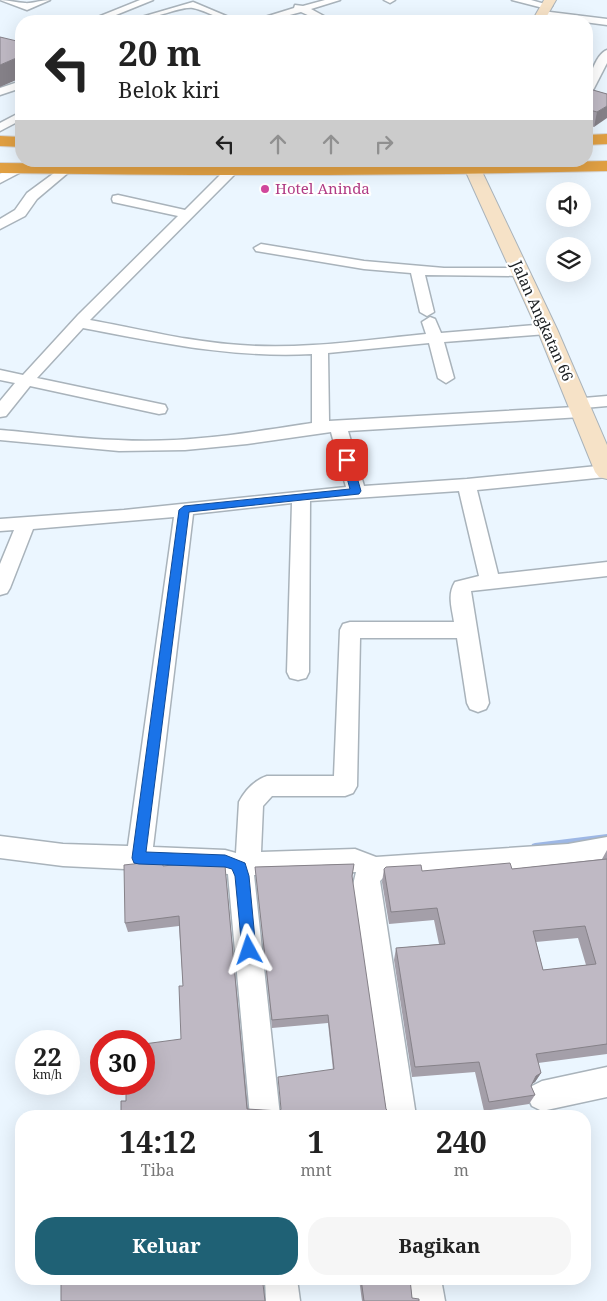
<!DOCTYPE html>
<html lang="id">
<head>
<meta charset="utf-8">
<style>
  :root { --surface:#fff; --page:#f6f6f6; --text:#222; --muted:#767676; --accent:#1f6175 }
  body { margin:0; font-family:"Noto Serif",serif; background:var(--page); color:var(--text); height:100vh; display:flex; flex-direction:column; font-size:19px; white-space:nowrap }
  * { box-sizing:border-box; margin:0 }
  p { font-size:16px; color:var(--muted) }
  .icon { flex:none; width:28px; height:28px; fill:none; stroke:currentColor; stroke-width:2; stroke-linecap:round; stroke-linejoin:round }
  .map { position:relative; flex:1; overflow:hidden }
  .details { position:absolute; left:15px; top:1110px; width:576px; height:175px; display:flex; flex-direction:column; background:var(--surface); border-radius:20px; box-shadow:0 5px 20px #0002 }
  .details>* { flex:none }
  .top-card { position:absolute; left:15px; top:15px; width:578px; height:152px; border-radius:20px; box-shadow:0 5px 20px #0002; background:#fff; color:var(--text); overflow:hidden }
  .buttons { position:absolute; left:546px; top:182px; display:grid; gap:10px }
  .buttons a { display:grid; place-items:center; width:45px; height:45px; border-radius:50%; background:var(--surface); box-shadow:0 5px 20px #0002; font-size:25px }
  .speed { position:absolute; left:15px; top:1030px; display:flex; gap:10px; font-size:25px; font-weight:700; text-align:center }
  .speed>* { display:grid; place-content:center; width:65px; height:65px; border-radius:50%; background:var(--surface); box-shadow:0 5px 20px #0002; line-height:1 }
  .speed small { font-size:12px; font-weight:400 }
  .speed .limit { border:8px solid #d22; background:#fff; color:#111 }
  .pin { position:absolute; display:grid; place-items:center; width:42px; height:42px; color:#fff; margin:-21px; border-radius:10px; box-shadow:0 2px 8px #0006 }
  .me { position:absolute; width:55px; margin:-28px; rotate:355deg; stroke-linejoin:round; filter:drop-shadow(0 0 4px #0008) }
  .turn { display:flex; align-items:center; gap:18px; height:105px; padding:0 20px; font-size:22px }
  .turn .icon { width:65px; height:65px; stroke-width:2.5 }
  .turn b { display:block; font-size:35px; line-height:42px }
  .lanes { display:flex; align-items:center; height:48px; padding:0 20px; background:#0003; justify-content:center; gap:25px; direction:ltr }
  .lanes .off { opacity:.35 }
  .eta { display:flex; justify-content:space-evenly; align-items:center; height:85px; text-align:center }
  .eta b { font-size:30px; font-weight:700; line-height:35px }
  .cta { display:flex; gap:10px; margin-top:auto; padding:10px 20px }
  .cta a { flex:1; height:58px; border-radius:20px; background:var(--accent); color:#fff; font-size:20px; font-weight:700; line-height:58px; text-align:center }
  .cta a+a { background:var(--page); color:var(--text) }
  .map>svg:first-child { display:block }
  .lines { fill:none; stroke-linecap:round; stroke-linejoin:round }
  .stream { fill:#9db7e5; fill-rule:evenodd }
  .street-casing { stroke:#a9b3bb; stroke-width:3 }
  .secondary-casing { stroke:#a9b3bb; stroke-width:2 }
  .highway-casing { stroke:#d6d6d7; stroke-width:2 }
  .street { fill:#fff; fill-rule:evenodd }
  .secondary { fill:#f6e2c7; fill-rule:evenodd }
  .highway { fill:#e1a043; fill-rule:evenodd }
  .wall { fill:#a49fa9; fill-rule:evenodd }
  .shaded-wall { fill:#868289 }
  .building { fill:#bfb9c4; stroke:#868289; fill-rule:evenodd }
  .route { fill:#1a73e8; stroke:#114b97 }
  .hotel-dot { fill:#d1479c; stroke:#fff; stroke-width:2 }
  .labels { text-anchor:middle; stroke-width:4.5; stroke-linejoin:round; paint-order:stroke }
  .far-hotel-label { font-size:15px; fill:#b23c85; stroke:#fff; text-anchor:start }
  .far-street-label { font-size:15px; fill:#1a1e21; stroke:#fff }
</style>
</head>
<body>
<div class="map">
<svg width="607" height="1301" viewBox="0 0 607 1301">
  <rect width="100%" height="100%" fill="#ebf6ff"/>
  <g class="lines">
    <path class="stream" d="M 607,834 L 607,842 L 535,851 L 532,850 L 531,847 L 532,844 L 535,843 Z"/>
    <g class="street-casing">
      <g id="street">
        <path d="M 0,0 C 9,0 17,3 25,3 C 30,4 42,0 50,0 L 27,10 Z"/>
        <path d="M 140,0 L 153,0 L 101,21 L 88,21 Z"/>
        <path d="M 325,0 L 340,0 L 311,9 L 333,21 L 321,21 L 301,12 L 267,21 L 252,21 L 294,8 L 295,5 L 303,6 Z"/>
        <path d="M 384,0 L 395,0 L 390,3 Z"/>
        <path d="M 512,0 L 531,0 L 552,6 L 547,9 Z"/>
        <path d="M 193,2 L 238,21 C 221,22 209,11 193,8 C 179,6 149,22 128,21 Z"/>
        <path d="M 542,11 L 607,19 L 607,25 L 539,16 L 539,12 Z"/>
        <path d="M 607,50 L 607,63 L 591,94 L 586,97 C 586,85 595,54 607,50 Z"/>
        <path d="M 21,81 L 21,88 L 0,95 L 0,88 Z"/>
        <path d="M 21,112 L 21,120 L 0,131 L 0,123 Z"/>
        <path d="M 17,165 L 23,169 L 21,172 L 0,183 L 0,174 Z"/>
        <path d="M 65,165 L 71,169 L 69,172 L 37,199 L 25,216 L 0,229 L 0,219 L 15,210 L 27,193 Z"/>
        <path d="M 232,166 L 238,170 L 236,173 L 90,320 C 140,329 190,342 240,345 C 302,350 364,340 426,334 L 422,322 L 430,317 L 435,319 L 441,333 L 547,324 L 555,329 L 547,334 L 444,342 L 454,378 L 446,383 L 438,378 L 429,343 L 328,353 L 329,421 L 575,407 L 570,403 L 572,399 L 607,396 L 607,406 L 584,408 L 589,412 L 587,416 L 581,417 L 348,431 L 364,486 L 467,479 L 607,465 L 606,477 L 477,490 L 498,574 L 607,562 L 607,576 L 471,591 L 489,703 L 486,709 L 478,712 L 470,709 L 467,703 L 457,638 L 360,638 L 357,786 L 353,793 L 345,796 L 272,796 L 263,806 L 261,852 L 355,849 L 376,857 L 568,844 L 607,837 L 607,859 L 568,866 L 383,878 L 380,881 L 416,1116 L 386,1116 L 353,885 L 356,872 L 254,875 L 280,1116 L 250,1116 L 228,874 L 63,866 L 0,858 L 0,836 L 63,844 L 128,846 L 174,517 L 33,529 L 10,588 L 7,593 L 0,595 L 0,564 L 14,530 L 0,531 L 0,519 L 124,510 L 346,487 L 331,432 L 247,444 L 185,450 L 119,451 L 0,440 L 0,430 C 39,433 79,439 118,440 C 183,444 248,433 312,423 L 312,354 C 231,358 162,343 83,328 L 37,378 L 165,405 L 167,409 L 165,413 L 159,414 L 30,386 L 6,416 L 0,417 L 0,401 L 15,383 L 0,380 L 0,370 L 23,375 L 78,315 L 178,216 L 113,202 L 112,199 L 113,196 L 118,195 L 185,210 L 228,167 ZM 459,491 L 479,576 L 455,582 C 447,595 452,608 454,622 L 350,622 L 343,624 L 340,630 L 334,776 L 267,776 C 255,780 245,790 239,802 L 236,853 L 225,850 L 153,847 L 193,514 L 292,503 L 287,672 L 290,678 L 298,680 L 306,678 L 309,672 L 310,501 Z"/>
        <path d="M 261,244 L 364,261 L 444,268 L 520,268 L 527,272 L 520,276 L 425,275 L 434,312 L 427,316 L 420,312 L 411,273 L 364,269 L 256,251 L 254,248 Z"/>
        <path d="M 607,1067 L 607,1097 L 542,1111 L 532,1106 L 527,1096 L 532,1086 L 542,1081 Z"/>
        <path d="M 265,1279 L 297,1279 L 300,1301 L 266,1301 Z"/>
        <path d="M 409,1279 L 441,1279 L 445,1301 L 411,1301 Z"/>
      </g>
    </g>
    <g class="secondary-casing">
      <g id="secondary">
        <path d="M 544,0 L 556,0 L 544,21 L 532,21 Z"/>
        <path d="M 461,161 L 477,161 L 557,329 L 607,445 L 607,479 L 599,477 L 595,472 L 537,329 Z"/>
      </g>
    </g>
    <g class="highway-casing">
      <g id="highway">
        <path d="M 607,134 L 607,144 L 586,145 L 586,135 Z"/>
        <path d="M 0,136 L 21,137 L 21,147 L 0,146 Z"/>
        <path d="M 607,161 L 607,171 C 405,176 202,176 0,173 L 0,163 L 304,166 Z"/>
      </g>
    </g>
    <use href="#street" class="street"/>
    <use href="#secondary" class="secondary"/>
    <use href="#highway" class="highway"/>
  </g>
  <g class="wall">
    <path d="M 586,88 L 607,94 L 594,127 L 586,125 Z"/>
    <path d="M 607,850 L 607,1054 L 538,1063 L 541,1073 L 535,1082 L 532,1084 L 531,1086 L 535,1095 L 529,1104 L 484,1111 L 475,1072 L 412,1077 L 394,960 L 396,948 L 439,944 L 434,920 L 389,924 L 382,882 L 384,869 L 422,871 L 512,869 L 602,859 ZM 578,938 L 586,965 L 543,970 L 536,942 Z"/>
    <path d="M 163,863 L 163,866 L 225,866 L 248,1109 L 280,1111 L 333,1070 L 328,1023 L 272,1028 L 255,867 L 354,864 L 352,879 L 386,1109 L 121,1116 L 126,1101 L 181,1039 L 183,986 L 179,926 L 128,932 L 125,923 Z"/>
    <path d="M 359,1279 L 410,1279 L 412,1298 L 419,1301 L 362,1301 Z"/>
  </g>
  <g class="shaded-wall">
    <path d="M 21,56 L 21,78 L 0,87 L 0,65 Z"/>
    <path d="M 607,106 L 607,118 L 594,127 L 597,112 Z"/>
    <path d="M 225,866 L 226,876 L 248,1116 L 247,1109 Z"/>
    <path d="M 541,1073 L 535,1082 L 530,1085 L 536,1076 Z"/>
  </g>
  <g class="building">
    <path d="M 0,37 L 21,42 L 21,56 L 0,65 Z"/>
    <path d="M 586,88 L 607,94 L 607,106 L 597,112 L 586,109 Z"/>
    <path d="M 607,859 L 607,1044 L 536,1054 L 541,1073 L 536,1076 L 531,1086 L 535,1095 L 489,1102 L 479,1062 L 415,1067 L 396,948 L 445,944 L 437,908 L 391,912 L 384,869 L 386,867 L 421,865 L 422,871 L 510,863 L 512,869 ZM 585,926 L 596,964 L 543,970 L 533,931 Z"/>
    <path d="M 151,862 L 163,863 L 163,866 L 182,864 L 225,866 L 247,1109 L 280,1111 L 281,1109 L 278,1077 L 334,1069 L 328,1015 L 272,1020 L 255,867 L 354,864 L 352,876 L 386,1109 L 388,1111 L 389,1116 L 121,1116 L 121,1101 L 126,1101 L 126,1084 L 144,1084 L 144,1044 L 181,1039 L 179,986 L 183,986 L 179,916 L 125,923 L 124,865 Z"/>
    <path d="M 61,1279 L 260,1279 L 260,1284 L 263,1284 L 265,1301 L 61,1301 Z"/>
    <path d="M 361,1279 L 410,1279 L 412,1298 L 419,1299 L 419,1301 L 364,1301 Z"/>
  </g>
  <path class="route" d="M 347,456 L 352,460 L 361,491 L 359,494 L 189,512 L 146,852 L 225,855 L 245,863 L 249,876 L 256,950 L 254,955 L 249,957 L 244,955 L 242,950 L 235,876 L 232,869 L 225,867 L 139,864 L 134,863 L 132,858 L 179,510 L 184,506 L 350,489 L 342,460 Z"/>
  <circle class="hotel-dot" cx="265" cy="189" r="5"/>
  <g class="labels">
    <g class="far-hotel-label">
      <text x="275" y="194">Hotel Aninda</text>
    </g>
    <g class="far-street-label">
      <text transform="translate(542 321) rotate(66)" y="5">Jalan Angkatan 66</text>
    </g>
  </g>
</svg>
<div class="buttons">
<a><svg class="icon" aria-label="sound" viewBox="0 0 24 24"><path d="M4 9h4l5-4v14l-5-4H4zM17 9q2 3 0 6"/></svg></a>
<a><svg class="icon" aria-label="layers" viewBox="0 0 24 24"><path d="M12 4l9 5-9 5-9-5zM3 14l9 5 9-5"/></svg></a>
</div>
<div class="speed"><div>22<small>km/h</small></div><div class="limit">30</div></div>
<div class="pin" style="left:347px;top:460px;background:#d93025"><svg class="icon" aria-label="arrive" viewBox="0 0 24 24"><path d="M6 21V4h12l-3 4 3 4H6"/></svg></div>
<svg class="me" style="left:249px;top:950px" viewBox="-20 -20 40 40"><path d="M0-17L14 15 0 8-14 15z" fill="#1a73e8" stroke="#fff" stroke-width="4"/></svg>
<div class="top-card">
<div class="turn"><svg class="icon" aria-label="left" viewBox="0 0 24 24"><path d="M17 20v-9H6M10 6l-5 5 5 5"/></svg><div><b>20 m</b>Belok kiri</div></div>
<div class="lanes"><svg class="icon" aria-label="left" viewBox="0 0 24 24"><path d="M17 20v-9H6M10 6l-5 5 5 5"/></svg><svg class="icon off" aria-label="ahead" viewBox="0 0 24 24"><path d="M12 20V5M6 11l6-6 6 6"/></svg><svg class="icon off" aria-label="ahead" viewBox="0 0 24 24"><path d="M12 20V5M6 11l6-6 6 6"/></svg><svg class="icon off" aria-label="right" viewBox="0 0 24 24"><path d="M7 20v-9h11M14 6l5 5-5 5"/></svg></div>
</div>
<section class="details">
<div class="eta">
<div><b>14:12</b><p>Tiba</p></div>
<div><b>1</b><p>mnt</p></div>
<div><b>240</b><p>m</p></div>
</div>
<div class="cta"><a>Keluar</a><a>Bagikan</a></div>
</section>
</div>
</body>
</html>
